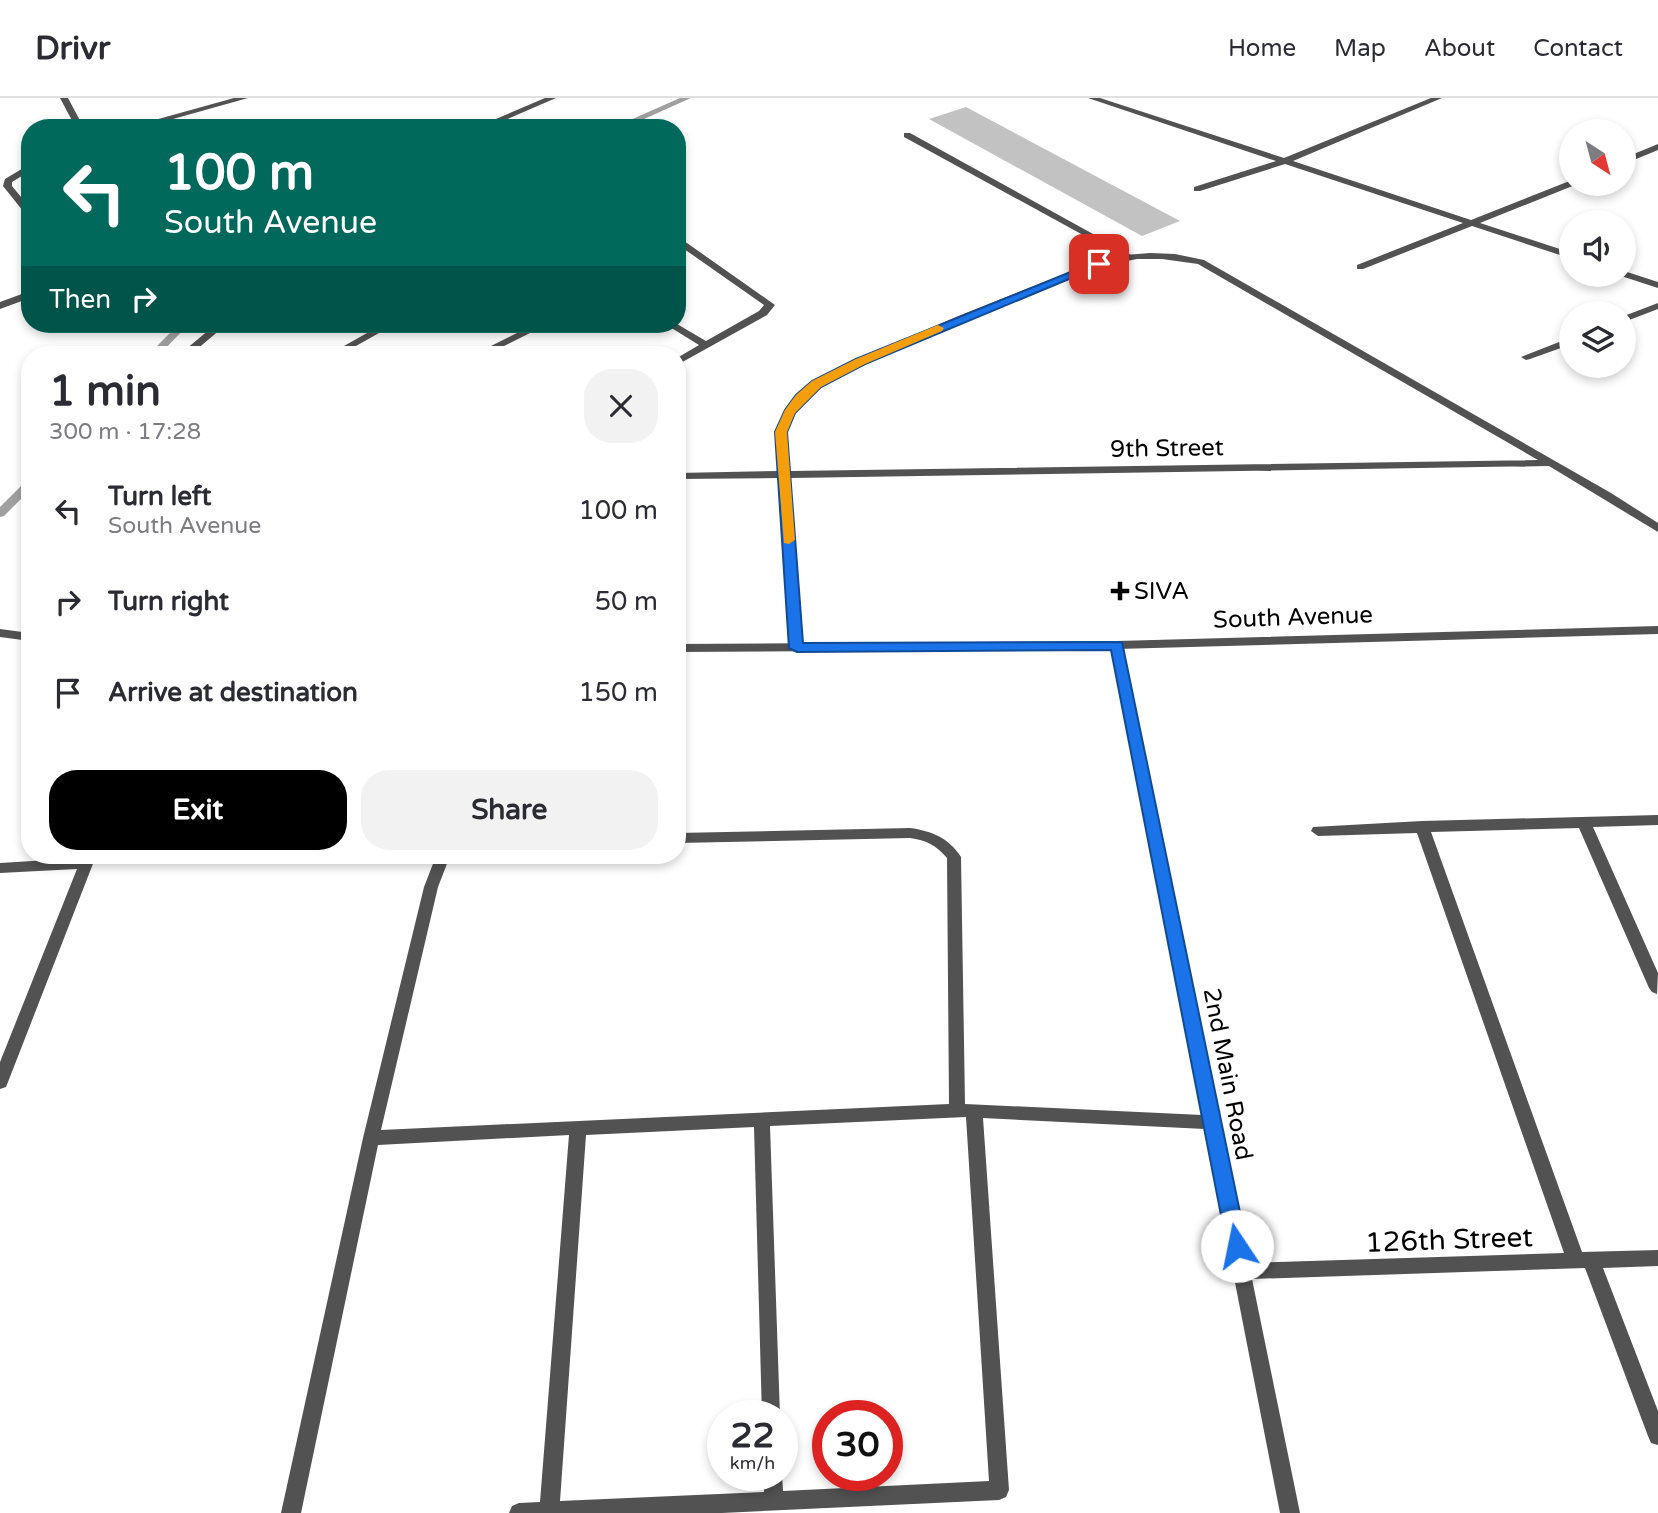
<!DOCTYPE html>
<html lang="en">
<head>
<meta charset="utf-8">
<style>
  :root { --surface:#fff; --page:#f2f2f3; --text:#2b2b33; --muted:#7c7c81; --line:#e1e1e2; --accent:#000 }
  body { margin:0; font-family:"Varela Round",sans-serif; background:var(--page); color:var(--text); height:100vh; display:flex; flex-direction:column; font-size:26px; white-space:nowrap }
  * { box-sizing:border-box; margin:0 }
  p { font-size:23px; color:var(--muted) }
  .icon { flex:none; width:38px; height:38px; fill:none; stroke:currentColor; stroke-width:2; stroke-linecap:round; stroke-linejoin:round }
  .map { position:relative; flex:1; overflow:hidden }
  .sheet { position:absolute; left:21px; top:248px; width:665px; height:518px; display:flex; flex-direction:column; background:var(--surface); border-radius:28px; box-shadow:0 4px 10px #0003 }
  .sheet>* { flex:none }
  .hud { position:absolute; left:21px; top:21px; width:665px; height:214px; border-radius:28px; box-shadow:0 4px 10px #0003; background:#00695c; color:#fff; overflow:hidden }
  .needle { width:46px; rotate:144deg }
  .tools { position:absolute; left:1559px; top:21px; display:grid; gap:14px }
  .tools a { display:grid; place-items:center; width:77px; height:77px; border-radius:50%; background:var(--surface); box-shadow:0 4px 10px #0003; font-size:35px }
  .speed { position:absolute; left:707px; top:1302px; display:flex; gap:14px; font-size:35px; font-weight:700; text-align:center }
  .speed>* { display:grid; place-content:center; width:91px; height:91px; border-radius:50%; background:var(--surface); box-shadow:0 4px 10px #0003; line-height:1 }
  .speed small { font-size:18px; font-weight:400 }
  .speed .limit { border:10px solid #d22; background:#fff; color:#111 }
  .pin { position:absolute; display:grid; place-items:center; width:60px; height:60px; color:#fff; margin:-30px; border-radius:14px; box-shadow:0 4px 10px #0006 }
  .me { position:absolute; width:77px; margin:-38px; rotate:349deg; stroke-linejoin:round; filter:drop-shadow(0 0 5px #0008) }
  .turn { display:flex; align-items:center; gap:24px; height:147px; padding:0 28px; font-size:32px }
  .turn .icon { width:91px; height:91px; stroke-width:2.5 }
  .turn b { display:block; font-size:49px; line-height:60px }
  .then { display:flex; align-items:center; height:66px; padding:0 28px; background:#0003; gap:14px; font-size:26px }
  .round { display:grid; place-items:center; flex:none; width:74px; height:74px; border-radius:28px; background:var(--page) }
  .head { display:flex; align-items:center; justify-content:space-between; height:119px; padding:0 28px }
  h1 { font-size:42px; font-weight:800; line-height:52px }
  .action { display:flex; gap:14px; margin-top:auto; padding:14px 28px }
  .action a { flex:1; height:80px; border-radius:28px; background:var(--accent); color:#fff; font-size:28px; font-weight:800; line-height:80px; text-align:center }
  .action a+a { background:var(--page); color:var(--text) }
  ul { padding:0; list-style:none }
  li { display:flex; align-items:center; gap:21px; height:91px; padding:0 28px }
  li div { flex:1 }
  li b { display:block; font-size:26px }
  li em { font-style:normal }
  header { display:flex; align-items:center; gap:42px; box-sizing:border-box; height:98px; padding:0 35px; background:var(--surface); border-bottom:2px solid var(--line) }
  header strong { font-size:33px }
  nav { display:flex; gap:38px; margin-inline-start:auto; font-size:24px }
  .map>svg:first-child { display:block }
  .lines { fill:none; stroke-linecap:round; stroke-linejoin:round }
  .stream { fill:#a0a0a0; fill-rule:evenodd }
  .building { fill:#c2c2c2 }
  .service { fill:#525252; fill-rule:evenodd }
  .minor { fill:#525252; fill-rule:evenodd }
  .tertiary { fill:#525252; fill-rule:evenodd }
  .route { fill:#1a73e8; stroke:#114b97; stroke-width:2 }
  .slow { fill:#f59e0b }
  .poi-dot { fill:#000; stroke:#fff; stroke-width:2.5 }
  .labels { text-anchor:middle; stroke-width:6; stroke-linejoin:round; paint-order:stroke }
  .street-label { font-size:24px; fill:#000; stroke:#fff }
  .poi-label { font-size:24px; fill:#000; stroke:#fff; text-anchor:start }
  .near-street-label { font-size:28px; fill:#000; stroke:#fff }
</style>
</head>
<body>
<header>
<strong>Drivr</strong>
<nav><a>Home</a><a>Map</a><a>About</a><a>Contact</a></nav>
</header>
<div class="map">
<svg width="1658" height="1415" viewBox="0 0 1658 1415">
  <rect width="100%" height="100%" fill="#fff"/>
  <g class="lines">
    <g class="stream">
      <path d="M 680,0 L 691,0 L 624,30 L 612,30 Z"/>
      <path d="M 179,226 L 189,226 L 159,257 L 148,257 Z"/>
      <path d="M 30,382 L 30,392 L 4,418 L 0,419 L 0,409 L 26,383 Z"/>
    </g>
  </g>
  <path class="building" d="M 966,9 L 1180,123 L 1142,138 L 929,21 Z"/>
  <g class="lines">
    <path class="service" d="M 904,35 L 910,35 L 1133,158 L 1125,160 L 904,39 Z"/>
    <g class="minor">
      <path d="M 60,0 L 68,0 L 84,30 L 76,30 Z"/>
      <path d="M 234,0 L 248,0 L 141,30 L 126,30 Z"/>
      <path d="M 1088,0 L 1100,0 L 1284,60 L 1431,0 L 1442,0 L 1293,63 L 1471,122 L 1572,82 L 1572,86 L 1575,87 L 1480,125 L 1572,155 L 1572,161 L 1472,128 L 1363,171 L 1357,171 L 1357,167 L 1463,125 L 1285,66 L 1200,93 L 1194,93 L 1194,89 L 1276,63 Z"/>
      <path d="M 1658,46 L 1658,52 L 1624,66 L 1624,60 Z"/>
      <path d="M 30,66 L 30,73 L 12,84 L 12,88 L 30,110 L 30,119 L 27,118 L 3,88 L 5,81 Z"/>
      <path d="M 677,138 L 775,207 L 767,217 L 677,267 L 677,260 L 699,247 L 665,226 L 677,226 L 706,243 L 759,213 L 764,207 L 677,146 Z"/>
      <path d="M 1150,155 L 1175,156 L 1204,162 L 1611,395 L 1658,425 L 1658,434 L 1549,368 L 790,380 L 803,550 L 797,554 L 792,553 L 779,380 L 677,381 L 677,375 L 778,373 C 776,342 773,324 795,299 C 812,281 838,272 859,262 C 936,225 1016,195 1096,164 L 1125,157 ZM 1137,161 L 1162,161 L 1198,166 L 1538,362 L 790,373 L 786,334 L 794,315 L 804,302 L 821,288 L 919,241 L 1102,168 Z"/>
      <path d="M 1624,173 L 1658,184 L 1658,190 L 1621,178 L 1624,177 Z"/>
      <path d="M 1658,205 L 1658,211 L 1624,224 L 1624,218 Z"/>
      <path d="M 216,226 L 227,226 L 190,257 L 179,257 Z"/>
      <path d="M 383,226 L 395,226 L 340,257 L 328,257 Z"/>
      <path d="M 535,226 L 548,226 L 486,257 L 473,257 Z"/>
      <path d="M 1572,239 L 1572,246 L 1530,261 L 1526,262 L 1521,259 Z"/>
      <path d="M 1117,543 L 1123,547 L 1249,1165 L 1564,1155 L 1417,735 L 1318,738 L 1311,733 L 1313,729 L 1422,723 L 1658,717 L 1658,727 L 1593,729 L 1658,875 L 1657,896 L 1652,894 L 1649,890 L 1579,730 L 1431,734 L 1582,1154 L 1658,1152 L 1658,1168 L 1603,1170 L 1658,1313 L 1658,1347 L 1651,1345 L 1648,1338 L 1585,1170 L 1252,1181 L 1300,1415 L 1280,1415 L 1205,1031 L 983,1020 L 1009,1392 L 1006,1399 L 999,1402 L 722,1415 L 509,1415 L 512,1408 L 519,1405 L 540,1404 L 569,1037 L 378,1047 L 301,1415 L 281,1415 L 363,1040 L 424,789 L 436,758 L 450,758 L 438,789 L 381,1032 L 949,1006 L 947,760 C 936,747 926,742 910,740 L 677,745 L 677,735 L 910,730 C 932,733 949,740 961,759 L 965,1006 L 1202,1017 L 1111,547 ZM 966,1019 L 989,1383 L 783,1393 L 782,1376 L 763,1377 L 764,1394 L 560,1403 L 586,1037 L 754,1029 L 762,1318 L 780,1318 L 770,1028 Z"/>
      <path d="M 82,758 L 96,758 L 8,984 L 6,989 L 0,991 L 0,964 L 77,771 L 0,775 L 0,765 L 81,760 Z"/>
    </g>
    <g class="tertiary">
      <path d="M 545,0 L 556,0 L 487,30 L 475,30 Z"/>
      <path d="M 30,193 L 30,200 L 0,211 L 0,204 Z"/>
      <path d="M 1658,528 L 1658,536 L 1117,551 L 677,554 L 677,546 L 1117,543 Z"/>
      <path d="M 0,531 L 30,535 L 30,543 L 0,539 Z"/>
    </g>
  </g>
  <path class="route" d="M 1095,164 L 1105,166 L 865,266 L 821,289 L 795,315 L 787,334 L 803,545 L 1122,544 L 1247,1148 L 1244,1154 L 1237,1157 L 1230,1154 L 1227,1148 L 1111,552 L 797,554 L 789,550 L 775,334 L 785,312 L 796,297 L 812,283 L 856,261 Z"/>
  <path class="slow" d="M 938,227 L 944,230 L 942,233 L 865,266 L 821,289 L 795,315 L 787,334 L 795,442 L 789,446 L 784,445 L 775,334 L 785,312 L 796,297 L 812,283 L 856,261 Z"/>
  <path class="poi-dot" d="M1116.5 482.5h7v7h7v7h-7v7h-7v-7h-7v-7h7z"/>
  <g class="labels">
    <g class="street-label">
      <text transform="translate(1167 350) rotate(-1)" y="8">9th Street</text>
      <text transform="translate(1293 519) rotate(-2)" y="8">South Avenue</text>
      <text transform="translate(1228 976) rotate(79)" y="8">2nd Main Road</text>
    </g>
    <g class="poi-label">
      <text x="1134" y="501">SIVA</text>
    </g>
    <g class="near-street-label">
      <text transform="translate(1449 1141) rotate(-2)" y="10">126th Street</text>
    </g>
  </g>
</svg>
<div class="tools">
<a><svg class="needle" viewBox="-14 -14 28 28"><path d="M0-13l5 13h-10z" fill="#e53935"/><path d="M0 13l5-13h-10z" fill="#7c7c81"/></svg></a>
<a><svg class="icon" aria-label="sound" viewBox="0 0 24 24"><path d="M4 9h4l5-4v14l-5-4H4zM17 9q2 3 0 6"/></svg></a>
<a><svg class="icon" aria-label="layers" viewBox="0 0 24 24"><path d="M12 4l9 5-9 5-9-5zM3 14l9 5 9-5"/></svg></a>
</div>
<div class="speed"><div>22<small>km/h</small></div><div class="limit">30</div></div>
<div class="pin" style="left:1099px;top:166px;background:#d93025"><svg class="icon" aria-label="arrive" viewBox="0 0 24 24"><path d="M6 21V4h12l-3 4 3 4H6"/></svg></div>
<svg class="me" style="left:1237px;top:1148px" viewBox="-20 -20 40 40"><circle r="19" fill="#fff"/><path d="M0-13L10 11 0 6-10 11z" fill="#1a73e8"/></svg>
<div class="hud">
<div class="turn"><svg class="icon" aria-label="left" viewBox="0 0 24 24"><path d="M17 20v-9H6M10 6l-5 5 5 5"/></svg><div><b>100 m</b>South Avenue</div></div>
<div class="then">Then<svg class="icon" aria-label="right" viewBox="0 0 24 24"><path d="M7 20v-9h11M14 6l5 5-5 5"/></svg></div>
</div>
<section class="sheet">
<div class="head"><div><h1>1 min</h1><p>300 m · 17:28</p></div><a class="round"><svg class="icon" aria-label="close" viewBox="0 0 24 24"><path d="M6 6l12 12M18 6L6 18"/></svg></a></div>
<ul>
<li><svg class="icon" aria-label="left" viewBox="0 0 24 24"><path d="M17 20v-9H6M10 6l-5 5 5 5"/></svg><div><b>Turn left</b><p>South Avenue</p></div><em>100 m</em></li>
<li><svg class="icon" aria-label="right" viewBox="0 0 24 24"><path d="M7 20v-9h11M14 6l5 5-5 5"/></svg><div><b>Turn right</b></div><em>50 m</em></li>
<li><svg class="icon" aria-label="arrive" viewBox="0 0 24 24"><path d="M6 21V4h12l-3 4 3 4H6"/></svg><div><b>Arrive at destination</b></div><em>150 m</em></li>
</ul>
<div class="action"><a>Exit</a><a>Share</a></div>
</section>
</div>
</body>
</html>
